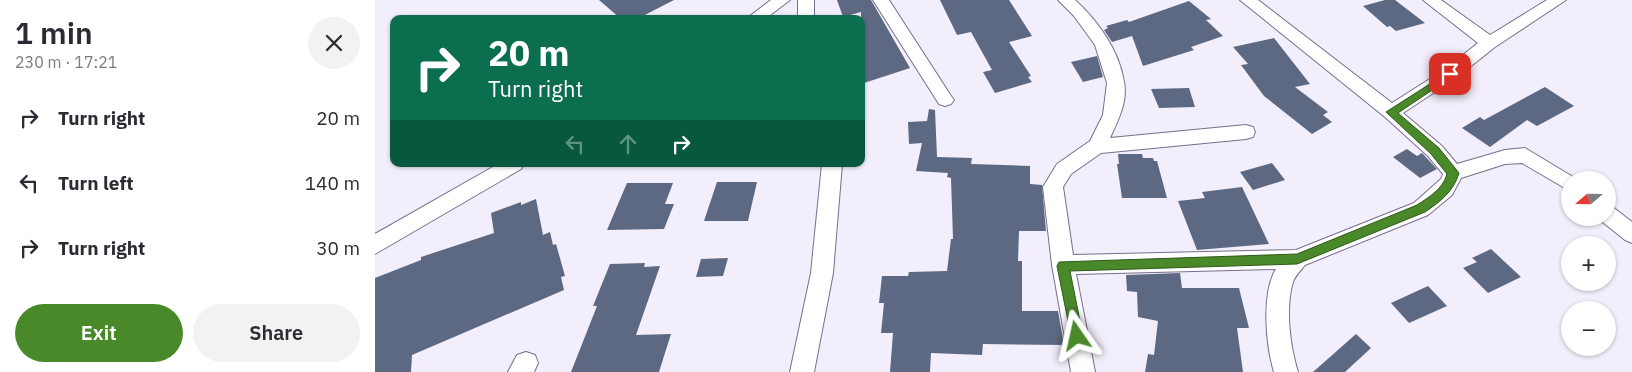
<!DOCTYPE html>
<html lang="en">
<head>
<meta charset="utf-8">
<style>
  :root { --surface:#fff; --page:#f2f2f3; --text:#2b2b33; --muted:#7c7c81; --accent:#4a8929 }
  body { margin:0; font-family:"IBM Plex Sans",sans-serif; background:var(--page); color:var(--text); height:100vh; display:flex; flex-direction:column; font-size:19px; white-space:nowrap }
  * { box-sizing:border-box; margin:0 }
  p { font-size:16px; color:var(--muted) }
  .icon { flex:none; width:28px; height:28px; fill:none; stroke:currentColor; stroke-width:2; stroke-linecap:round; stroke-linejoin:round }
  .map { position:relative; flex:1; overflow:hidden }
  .drawer { display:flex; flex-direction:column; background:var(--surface); width:375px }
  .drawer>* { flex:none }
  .hud { position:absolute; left:15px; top:15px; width:475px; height:152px; border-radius:10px; box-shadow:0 1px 4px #0004; background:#0b6e4f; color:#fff; overflow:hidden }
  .needle { width:32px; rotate:250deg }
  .controls { position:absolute; left:1186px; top:171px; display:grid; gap:10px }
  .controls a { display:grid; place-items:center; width:55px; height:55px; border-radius:50%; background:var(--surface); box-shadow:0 1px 4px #0004; font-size:25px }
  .pin { position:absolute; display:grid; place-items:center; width:42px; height:42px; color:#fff; margin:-21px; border-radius:10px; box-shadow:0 2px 8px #0006 }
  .me { position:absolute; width:55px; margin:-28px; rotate:349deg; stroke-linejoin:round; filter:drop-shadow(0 0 4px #0008) }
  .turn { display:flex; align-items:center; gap:18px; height:105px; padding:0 15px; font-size:22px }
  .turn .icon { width:65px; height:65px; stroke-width:2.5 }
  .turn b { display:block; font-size:35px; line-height:42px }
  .lanes { display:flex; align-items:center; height:48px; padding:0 15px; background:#0003; justify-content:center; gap:25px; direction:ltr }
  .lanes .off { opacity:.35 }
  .round { display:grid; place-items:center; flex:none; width:52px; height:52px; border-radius:26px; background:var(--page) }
  .headline { display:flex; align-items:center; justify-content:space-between; height:85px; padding:0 15px }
  h1 { font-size:30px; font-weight:600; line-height:38px }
  .action { display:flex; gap:10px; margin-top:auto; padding:10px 15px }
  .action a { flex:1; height:58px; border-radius:30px; background:var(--accent); color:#fff; font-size:20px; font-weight:600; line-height:58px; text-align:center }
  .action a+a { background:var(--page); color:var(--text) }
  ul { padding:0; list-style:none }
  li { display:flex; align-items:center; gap:15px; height:65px; padding:0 15px }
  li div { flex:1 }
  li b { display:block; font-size:19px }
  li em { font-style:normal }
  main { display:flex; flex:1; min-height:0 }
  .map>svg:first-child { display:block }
  .building { fill:#5d6982 }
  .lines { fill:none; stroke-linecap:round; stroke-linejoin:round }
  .minor-casing { stroke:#776f8b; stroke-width:2 }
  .minor { fill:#fff; fill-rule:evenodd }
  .route { fill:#4a8929; stroke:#30591b }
</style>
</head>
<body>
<main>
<section class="drawer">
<div class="headline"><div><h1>1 min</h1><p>230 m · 17:21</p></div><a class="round"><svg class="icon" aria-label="close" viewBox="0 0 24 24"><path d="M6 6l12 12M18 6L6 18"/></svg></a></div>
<ul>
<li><svg class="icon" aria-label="right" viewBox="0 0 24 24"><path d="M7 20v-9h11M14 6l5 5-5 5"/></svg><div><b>Turn right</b></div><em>20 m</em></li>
<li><svg class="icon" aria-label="left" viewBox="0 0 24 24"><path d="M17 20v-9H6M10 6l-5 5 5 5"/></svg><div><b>Turn left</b></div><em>140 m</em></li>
<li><svg class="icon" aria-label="right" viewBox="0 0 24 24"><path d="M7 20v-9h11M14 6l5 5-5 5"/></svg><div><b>Turn right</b></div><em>30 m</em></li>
</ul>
<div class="action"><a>Exit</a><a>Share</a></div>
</section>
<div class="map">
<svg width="1257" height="372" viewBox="0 0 1257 372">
  <rect width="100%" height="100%" fill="#f2eefb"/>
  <g class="building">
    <path d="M 224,0 L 299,0 L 262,19 L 246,19 Z"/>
    <path d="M 462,0 L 496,0 L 535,68 L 486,84 L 486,12 L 468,17 Z"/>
    <path d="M 565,0 L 634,0 L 657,36 L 634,42 L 656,76 L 653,77 L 657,82 L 620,93 L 608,72 L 617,70 L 596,32 L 582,35 Z"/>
    <path d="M 1010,0 L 1020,0 L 1050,23 L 1021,31 L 1015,26 L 1012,27 L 988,6 Z"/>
    <path d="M 814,1 L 836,19 L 831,20 L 848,36 L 816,47 L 819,50 L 768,66 L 757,36 L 737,42 L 729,30 L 733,28 L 731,26 L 752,20 L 754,22 Z"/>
    <path d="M 899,38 L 935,84 L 920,87 L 953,112 L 948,115 L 957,122 L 937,134 L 889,96 L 866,65 L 873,64 L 858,47 Z"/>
    <path d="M 722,56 L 728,77 L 708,82 L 696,62 Z"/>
    <path d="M 1170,87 L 1199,106 L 1162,126 L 1152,120 L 1115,147 L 1087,128 L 1105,117 L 1109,120 Z"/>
    <path d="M 814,88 L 820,107 L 784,108 L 776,89 Z"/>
    <path d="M 554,109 L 560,110 L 562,157 L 597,158 L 596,164 L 655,166 L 655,184 L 667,185 L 671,231 L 644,231 L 643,261 L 647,261 L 647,311 L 683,311 L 689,345 L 608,344 L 607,355 L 556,353 L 555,372 L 515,372 L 518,333 L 506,333 L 509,303 L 504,303 L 507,276 L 533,276 L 534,272 L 572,271 L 576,239 L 578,239 L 576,178 L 572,177 L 573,173 L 541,171 L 547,143 L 534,144 L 533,122 L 552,121 Z"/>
    <path d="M 1032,149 L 1042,156 L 1047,153 L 1062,169 L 1045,178 L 1018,157 Z"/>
    <path d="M 743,154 L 767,154 L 768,158 L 778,158 L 779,161 L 782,161 L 792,198 L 747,198 L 742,164 L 744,164 Z"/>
    <path d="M 897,163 L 910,180 L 878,190 L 865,172 Z"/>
    <path d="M 342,182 L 382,182 L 373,221 L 329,221 Z"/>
    <path d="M 252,183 L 298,183 L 290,204 L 299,204 L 289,229 L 232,230 Z"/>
    <path d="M 867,187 L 894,244 L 822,250 L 803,201 L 830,198 L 827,192 Z"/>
    <path d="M 161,199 L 168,235 L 175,232 L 178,245 L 181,244 L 190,276 L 186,277 L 189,290 L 37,355 L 36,372 L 0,372 L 0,278 L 46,260 L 46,257 L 119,233 L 116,213 L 146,202 L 146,205 Z"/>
    <path d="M 1116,249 L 1146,277 L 1113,293 L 1088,268 L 1102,262 L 1097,258 Z"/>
    <path d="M 353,258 L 348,276 L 321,277 L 326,259 Z"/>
    <path d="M 270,263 L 269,267 L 285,266 L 261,335 L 296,334 L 284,372 L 196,372 L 222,306 L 218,306 L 235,264 Z"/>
    <path d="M 805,273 L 807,288 L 864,288 L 874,328 L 862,328 L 868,372 L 770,372 L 773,354 L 779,355 L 783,321 L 763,317 L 762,292 L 752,291 L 751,275 Z"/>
    <path d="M 1053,286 L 1072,306 L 1034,323 L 1016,303 Z"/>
    <path d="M 981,334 L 996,348 L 970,372 L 938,372 Z"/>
  </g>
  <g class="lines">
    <g class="minor-casing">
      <g id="minor">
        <path d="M 396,0 L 415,0 L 390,19 L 371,19 Z"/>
        <rect x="423" y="0" width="16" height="19"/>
        <path d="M 498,0 L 514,0 L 576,96 L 579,100 L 576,104 L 570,106 L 564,104 Z"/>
        <path d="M 683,0 L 700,0 C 723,21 744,50 749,82 C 753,101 743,121 735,138 L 871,125 L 878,127 L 880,132 L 878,137 L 871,139 L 726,153 L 696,174 L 688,187 L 698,255 L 921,250 L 1039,203 L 1066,179 L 1068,174 L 1053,156 L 1010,117 L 865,0 L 883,0 L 1017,103 L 1069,70 L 1103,43 L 1048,0 L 1066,0 L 1115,35 L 1172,0 L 1191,0 L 1120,47 L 1081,78 L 1028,113 L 1067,146 L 1082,164 L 1130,150 L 1150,148 L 1203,180 L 1195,180 L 1195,191 L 1147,163 L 1130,164 L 1086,178 L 1077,195 L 1053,215 L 930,265 C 926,270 920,276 918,282 C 910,308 915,346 923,372 L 899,372 C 891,346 886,293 901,269 L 701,274 L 720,372 L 696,372 L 677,265 L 668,187 L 682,164 L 715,141 L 728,115 L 732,83 L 720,45 L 699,16 Z"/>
        <path d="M 123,164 L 149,164 L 146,169 L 0,254 L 0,234 Z"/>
        <path d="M 447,164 L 467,164 L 458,273 L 439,372 L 415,372 L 436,273 Z"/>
        <path d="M 1232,206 L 1239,208 L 1257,222 L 1257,243 L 1250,240 L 1225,220 L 1223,218 L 1232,218 Z"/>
        <path d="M 151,352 L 160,355 L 163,363 L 159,372 L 133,372 L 142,355 Z"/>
      </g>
    </g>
    <use href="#minor" class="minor"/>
  </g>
  <path class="route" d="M 1075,71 L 1078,72 L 1078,76 L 1023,113 L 1064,148 L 1084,173 C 1079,191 1065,202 1050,212 L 922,264 L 695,271 L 708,336 L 706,341 L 702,343 L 697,341 L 682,266 L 684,262 L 922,254 L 1042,205 C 1054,197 1068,189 1072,174 L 1056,154 L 1011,112 Z"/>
</svg>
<div class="controls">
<a><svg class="needle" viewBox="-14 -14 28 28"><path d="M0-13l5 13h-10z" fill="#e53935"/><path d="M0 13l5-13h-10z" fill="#7c7c81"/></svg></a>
<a>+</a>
<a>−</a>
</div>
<div class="pin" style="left:1075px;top:74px;background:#d93025"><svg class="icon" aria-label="arrive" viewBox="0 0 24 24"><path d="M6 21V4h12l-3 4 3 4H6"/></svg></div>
<svg class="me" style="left:702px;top:336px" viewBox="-20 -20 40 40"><path d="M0-17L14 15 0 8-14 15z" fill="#4a8929" stroke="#fff" stroke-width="4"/></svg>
<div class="hud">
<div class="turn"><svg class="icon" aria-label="right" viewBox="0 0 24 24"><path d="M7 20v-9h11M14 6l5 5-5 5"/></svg><div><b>20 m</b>Turn right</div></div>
<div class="lanes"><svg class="icon off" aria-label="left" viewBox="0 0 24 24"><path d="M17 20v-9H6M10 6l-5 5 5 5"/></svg><svg class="icon off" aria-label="ahead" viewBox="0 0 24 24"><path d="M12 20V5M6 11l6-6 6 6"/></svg><svg class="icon" aria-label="right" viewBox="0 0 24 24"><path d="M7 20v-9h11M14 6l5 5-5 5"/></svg></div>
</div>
</div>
</main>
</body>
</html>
